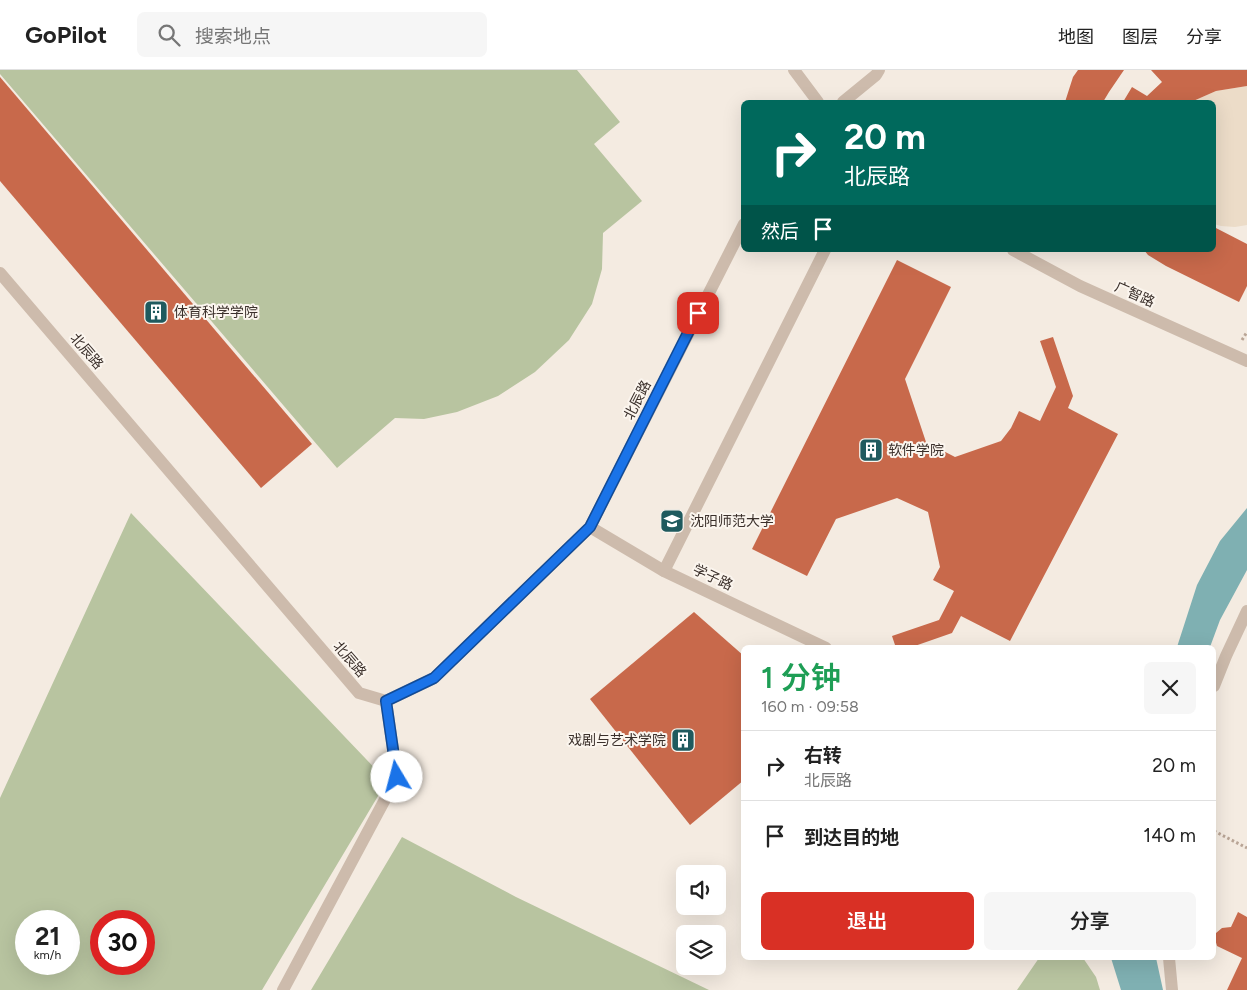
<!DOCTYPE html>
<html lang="zh">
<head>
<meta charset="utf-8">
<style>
  :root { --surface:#fff; --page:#f6f6f6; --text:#222; --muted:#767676; --line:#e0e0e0; --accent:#d93025 }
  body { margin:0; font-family:Figtree,"Noto Sans SC",sans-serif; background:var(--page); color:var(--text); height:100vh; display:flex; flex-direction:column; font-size:19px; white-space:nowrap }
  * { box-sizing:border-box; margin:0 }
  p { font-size:16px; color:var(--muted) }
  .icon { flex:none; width:28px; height:28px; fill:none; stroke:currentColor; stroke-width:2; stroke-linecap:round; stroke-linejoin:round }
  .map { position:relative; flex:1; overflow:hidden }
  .drawer { position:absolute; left:741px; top:575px; width:475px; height:315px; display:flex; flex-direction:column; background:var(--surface); border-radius:8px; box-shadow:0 5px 20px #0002 }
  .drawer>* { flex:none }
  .hud { position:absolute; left:741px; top:30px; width:475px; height:152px; border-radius:8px; box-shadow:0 5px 20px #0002; background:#00695c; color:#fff; overflow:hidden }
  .controls { position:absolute; left:676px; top:795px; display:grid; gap:10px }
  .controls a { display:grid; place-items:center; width:50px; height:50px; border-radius:8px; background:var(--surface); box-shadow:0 5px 20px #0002; font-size:25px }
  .speed { position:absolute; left:15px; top:840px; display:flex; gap:10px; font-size:25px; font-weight:700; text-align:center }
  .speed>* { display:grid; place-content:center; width:65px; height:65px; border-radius:50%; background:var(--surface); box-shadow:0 5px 20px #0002; line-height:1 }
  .speed small { font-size:12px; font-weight:400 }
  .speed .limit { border:8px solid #d22; background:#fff; color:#111 }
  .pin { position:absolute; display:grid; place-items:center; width:42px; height:42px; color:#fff; margin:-21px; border-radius:10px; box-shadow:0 2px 8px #0006 }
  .me { position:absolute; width:55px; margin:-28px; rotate:352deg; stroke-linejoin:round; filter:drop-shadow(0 0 4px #0008) }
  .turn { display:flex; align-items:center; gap:18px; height:105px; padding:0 20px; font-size:22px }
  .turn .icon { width:65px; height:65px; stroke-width:2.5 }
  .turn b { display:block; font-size:35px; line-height:42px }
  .then { display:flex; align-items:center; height:48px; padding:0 20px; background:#0003; gap:10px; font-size:19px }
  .round { display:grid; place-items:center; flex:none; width:52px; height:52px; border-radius:8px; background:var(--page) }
  .summary { display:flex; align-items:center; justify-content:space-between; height:85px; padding:0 20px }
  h1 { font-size:30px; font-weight:600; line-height:38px; color:#1e9e55 }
  .primary-button { display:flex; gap:10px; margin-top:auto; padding:10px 20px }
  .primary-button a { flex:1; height:58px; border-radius:8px; background:var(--accent); color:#fff; font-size:20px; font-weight:600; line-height:58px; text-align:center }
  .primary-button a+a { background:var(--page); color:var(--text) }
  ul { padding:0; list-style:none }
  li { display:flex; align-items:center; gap:15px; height:70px; padding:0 20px; border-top:1px solid var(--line) }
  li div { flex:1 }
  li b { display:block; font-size:19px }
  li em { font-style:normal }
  header { display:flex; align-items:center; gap:30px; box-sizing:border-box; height:70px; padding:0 25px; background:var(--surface); border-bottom:1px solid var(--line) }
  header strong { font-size:24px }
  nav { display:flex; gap:28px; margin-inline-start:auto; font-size:18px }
  .search { width:350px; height:45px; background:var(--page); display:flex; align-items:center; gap:12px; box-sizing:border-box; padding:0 18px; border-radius:8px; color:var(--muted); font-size:19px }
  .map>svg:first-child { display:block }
  .green { fill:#b8c4a0; fill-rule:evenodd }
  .plaza { fill:#ecdcc8 }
  .water { fill:#7fb0b2 }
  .building { fill:#c8694b }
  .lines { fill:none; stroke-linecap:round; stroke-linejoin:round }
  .path { stroke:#b9a596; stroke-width:3; stroke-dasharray:2.5 2.5; stroke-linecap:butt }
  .street { stroke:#cdbbac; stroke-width:12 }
  .route-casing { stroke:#114b97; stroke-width:12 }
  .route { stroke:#1a73e8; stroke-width:9 }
  .labels { text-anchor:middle; stroke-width:4; stroke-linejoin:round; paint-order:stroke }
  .street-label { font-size:14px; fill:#3b302b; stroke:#fbf5ee }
  .poi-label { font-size:14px; fill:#3b302b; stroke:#fbf5ee; text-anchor:start }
</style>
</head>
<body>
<header>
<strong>GoPilot</strong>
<div class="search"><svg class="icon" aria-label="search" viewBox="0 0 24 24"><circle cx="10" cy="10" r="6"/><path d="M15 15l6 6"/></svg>搜索地点</div>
<nav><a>地图</a><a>图层</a><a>分享</a></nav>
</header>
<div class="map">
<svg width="1247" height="920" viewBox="0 0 1247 920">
  <rect width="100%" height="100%" fill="#f4ebe1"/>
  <g class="green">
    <path d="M 0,0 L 577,0 L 620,52 L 594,74 L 642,131 L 603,163 L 602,199 L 592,234 L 569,270 L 535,302 L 498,326 L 457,342 L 424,349 L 395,348 L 337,398 L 0,4 Z"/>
    <path d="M 131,443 L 387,711 L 262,920 L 0,920 L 0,728 ZM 26,851 L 69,851 L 69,894 L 26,894 ZM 101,851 L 144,851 L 144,894 L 101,894 Z"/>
    <path d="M 402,767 L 516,827 L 709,920 L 311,920 Z"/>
    <path d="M 1039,888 L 1083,888 L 1096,907 L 1100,920 L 1017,920 Z"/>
  </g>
  <path class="plaza" d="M 1247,16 L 1247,155 L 1235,157 L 1221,156 L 1214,154 L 1214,32 L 1191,32 L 1216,21 Z"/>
  <g class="water">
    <path d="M 1247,438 L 1247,500 L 1220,550 L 1210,577 L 1177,577 L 1197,515 L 1220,471 Z"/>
    <path d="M 1111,888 L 1156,888 L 1163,920 L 1121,920 Z"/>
  </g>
  <g class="building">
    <path d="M 1078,0 L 1124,0 L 1109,22 L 1103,32 L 1065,32 L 1073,7 Z"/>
    <path d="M 1151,0 L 1247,0 L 1247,16 L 1216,21 L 1191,32 L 1123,32 L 1132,17 L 1147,26 L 1162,12 Z"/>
    <path d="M 0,7 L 312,374 L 261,418 L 0,111 Z"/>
    <path d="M 1214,157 L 1247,174 L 1247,216 L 1239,232 L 1166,196 L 1148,185 L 1144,180 L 1214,180 Z"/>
    <path d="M 897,190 L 951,217 L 905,309 L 926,372 L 955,387 L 1001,371 L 1011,358 L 1019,341 L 1040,351 L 1056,317 L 1040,271 L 1053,267 L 1073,326 L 1068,338 L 1118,364 L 1010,571 L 961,546 L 952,563 L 909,578 L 896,578 L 892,566 L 939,550 L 954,521 L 933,510 L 940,497 L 928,442 L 897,428 L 836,449 L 807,506 L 752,479 Z"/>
    <path d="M 694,542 L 744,586 L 744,710 L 690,755 L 590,629 Z"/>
    <path d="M 1238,842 L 1247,847 L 1247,920 L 1227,920 L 1242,888 L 1217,876 L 1215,869 L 1216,863 L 1222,858 L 1231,857 Z"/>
  </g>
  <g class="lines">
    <g class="path">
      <path d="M 1242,270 L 1247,262"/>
      <path d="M 1214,761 L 1247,778"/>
    </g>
    <g class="street">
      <path d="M 794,0 L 818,32"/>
      <path d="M 843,32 L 876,5 L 879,0"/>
      <path d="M 1013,180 L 1080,216 L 1247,291"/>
      <path d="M 0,203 L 359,623 L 386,631 L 434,608 L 590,457 L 744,154"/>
      <path d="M 590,457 L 664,501 L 826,578"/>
      <path d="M 664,501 L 825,180"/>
      <path d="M 1214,616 L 1226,586 L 1247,541"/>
      <path d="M 1169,888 L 1172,920"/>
      <path d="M 283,920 L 397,707 L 386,631"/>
    </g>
  </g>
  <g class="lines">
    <g class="route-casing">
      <path id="route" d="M 397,707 L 386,631 L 434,608 L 590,457 L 698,243"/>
    </g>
    <use href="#route" class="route"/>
  </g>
  <defs>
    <g id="building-square" transform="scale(1.25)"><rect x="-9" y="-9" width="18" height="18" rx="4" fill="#1f5a5e" stroke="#fbf5ee"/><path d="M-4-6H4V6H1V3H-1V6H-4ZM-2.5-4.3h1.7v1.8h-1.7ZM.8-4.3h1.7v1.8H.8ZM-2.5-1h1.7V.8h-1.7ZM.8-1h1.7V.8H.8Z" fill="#fff"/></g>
    <g id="university-square" transform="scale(1.25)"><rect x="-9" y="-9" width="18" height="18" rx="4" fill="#1f5a5e" stroke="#fbf5ee"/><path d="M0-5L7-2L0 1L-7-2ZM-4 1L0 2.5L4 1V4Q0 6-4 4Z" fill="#fff"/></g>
  </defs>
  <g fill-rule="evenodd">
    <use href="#building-square" x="156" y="242"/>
    <use href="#building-square" x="871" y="380"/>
    <use href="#university-square" x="672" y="451"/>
    <use href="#building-square" x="683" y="670"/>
  </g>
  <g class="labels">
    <g class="street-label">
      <text transform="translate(1135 224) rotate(24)" y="5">广智路</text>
      <text transform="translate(87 281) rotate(49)" y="5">北辰路</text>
      <text transform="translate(637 330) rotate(-63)" y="5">北辰路</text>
      <text transform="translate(713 507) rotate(25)" y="5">学子路</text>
      <text transform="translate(350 589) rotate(49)" y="5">北辰路</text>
    </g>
    <g class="poi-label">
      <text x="174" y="247">体育科学学院</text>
      <text x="888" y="385">软件学院</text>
      <text x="690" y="456">沈阳师范大学</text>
      <text x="666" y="675" text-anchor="end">戏剧与艺术学院</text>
    </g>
  </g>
</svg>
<div class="controls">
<a><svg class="icon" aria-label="sound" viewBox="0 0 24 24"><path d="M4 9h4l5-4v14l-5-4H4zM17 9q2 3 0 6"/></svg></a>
<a><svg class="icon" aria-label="layers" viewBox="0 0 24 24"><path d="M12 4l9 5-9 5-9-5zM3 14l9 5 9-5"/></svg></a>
</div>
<div class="speed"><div>21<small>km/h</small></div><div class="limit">30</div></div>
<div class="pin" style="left:698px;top:243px;background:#d93025"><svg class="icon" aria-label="arrive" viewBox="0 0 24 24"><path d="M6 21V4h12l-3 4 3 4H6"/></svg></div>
<svg class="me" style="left:397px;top:707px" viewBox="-20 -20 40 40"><circle r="19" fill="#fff"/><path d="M0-13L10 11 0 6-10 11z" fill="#1a73e8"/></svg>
<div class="hud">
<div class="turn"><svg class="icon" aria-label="right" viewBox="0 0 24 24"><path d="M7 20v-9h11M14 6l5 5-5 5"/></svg><div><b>20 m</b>北辰路</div></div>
<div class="then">然后<svg class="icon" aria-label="arrive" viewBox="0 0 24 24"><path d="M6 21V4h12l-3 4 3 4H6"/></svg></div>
</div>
<section class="drawer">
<div class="summary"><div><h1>1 分钟</h1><p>160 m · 09:58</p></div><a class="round"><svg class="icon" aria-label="close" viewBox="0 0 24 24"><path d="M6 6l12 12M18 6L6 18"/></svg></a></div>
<ul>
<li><svg class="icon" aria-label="right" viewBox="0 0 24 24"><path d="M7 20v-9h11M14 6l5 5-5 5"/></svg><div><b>右转</b><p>北辰路</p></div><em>20 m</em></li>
<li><svg class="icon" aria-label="arrive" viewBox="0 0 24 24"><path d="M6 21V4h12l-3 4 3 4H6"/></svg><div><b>到达目的地</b></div><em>140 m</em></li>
</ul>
<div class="primary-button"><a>退出</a><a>分享</a></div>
</section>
</div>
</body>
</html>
